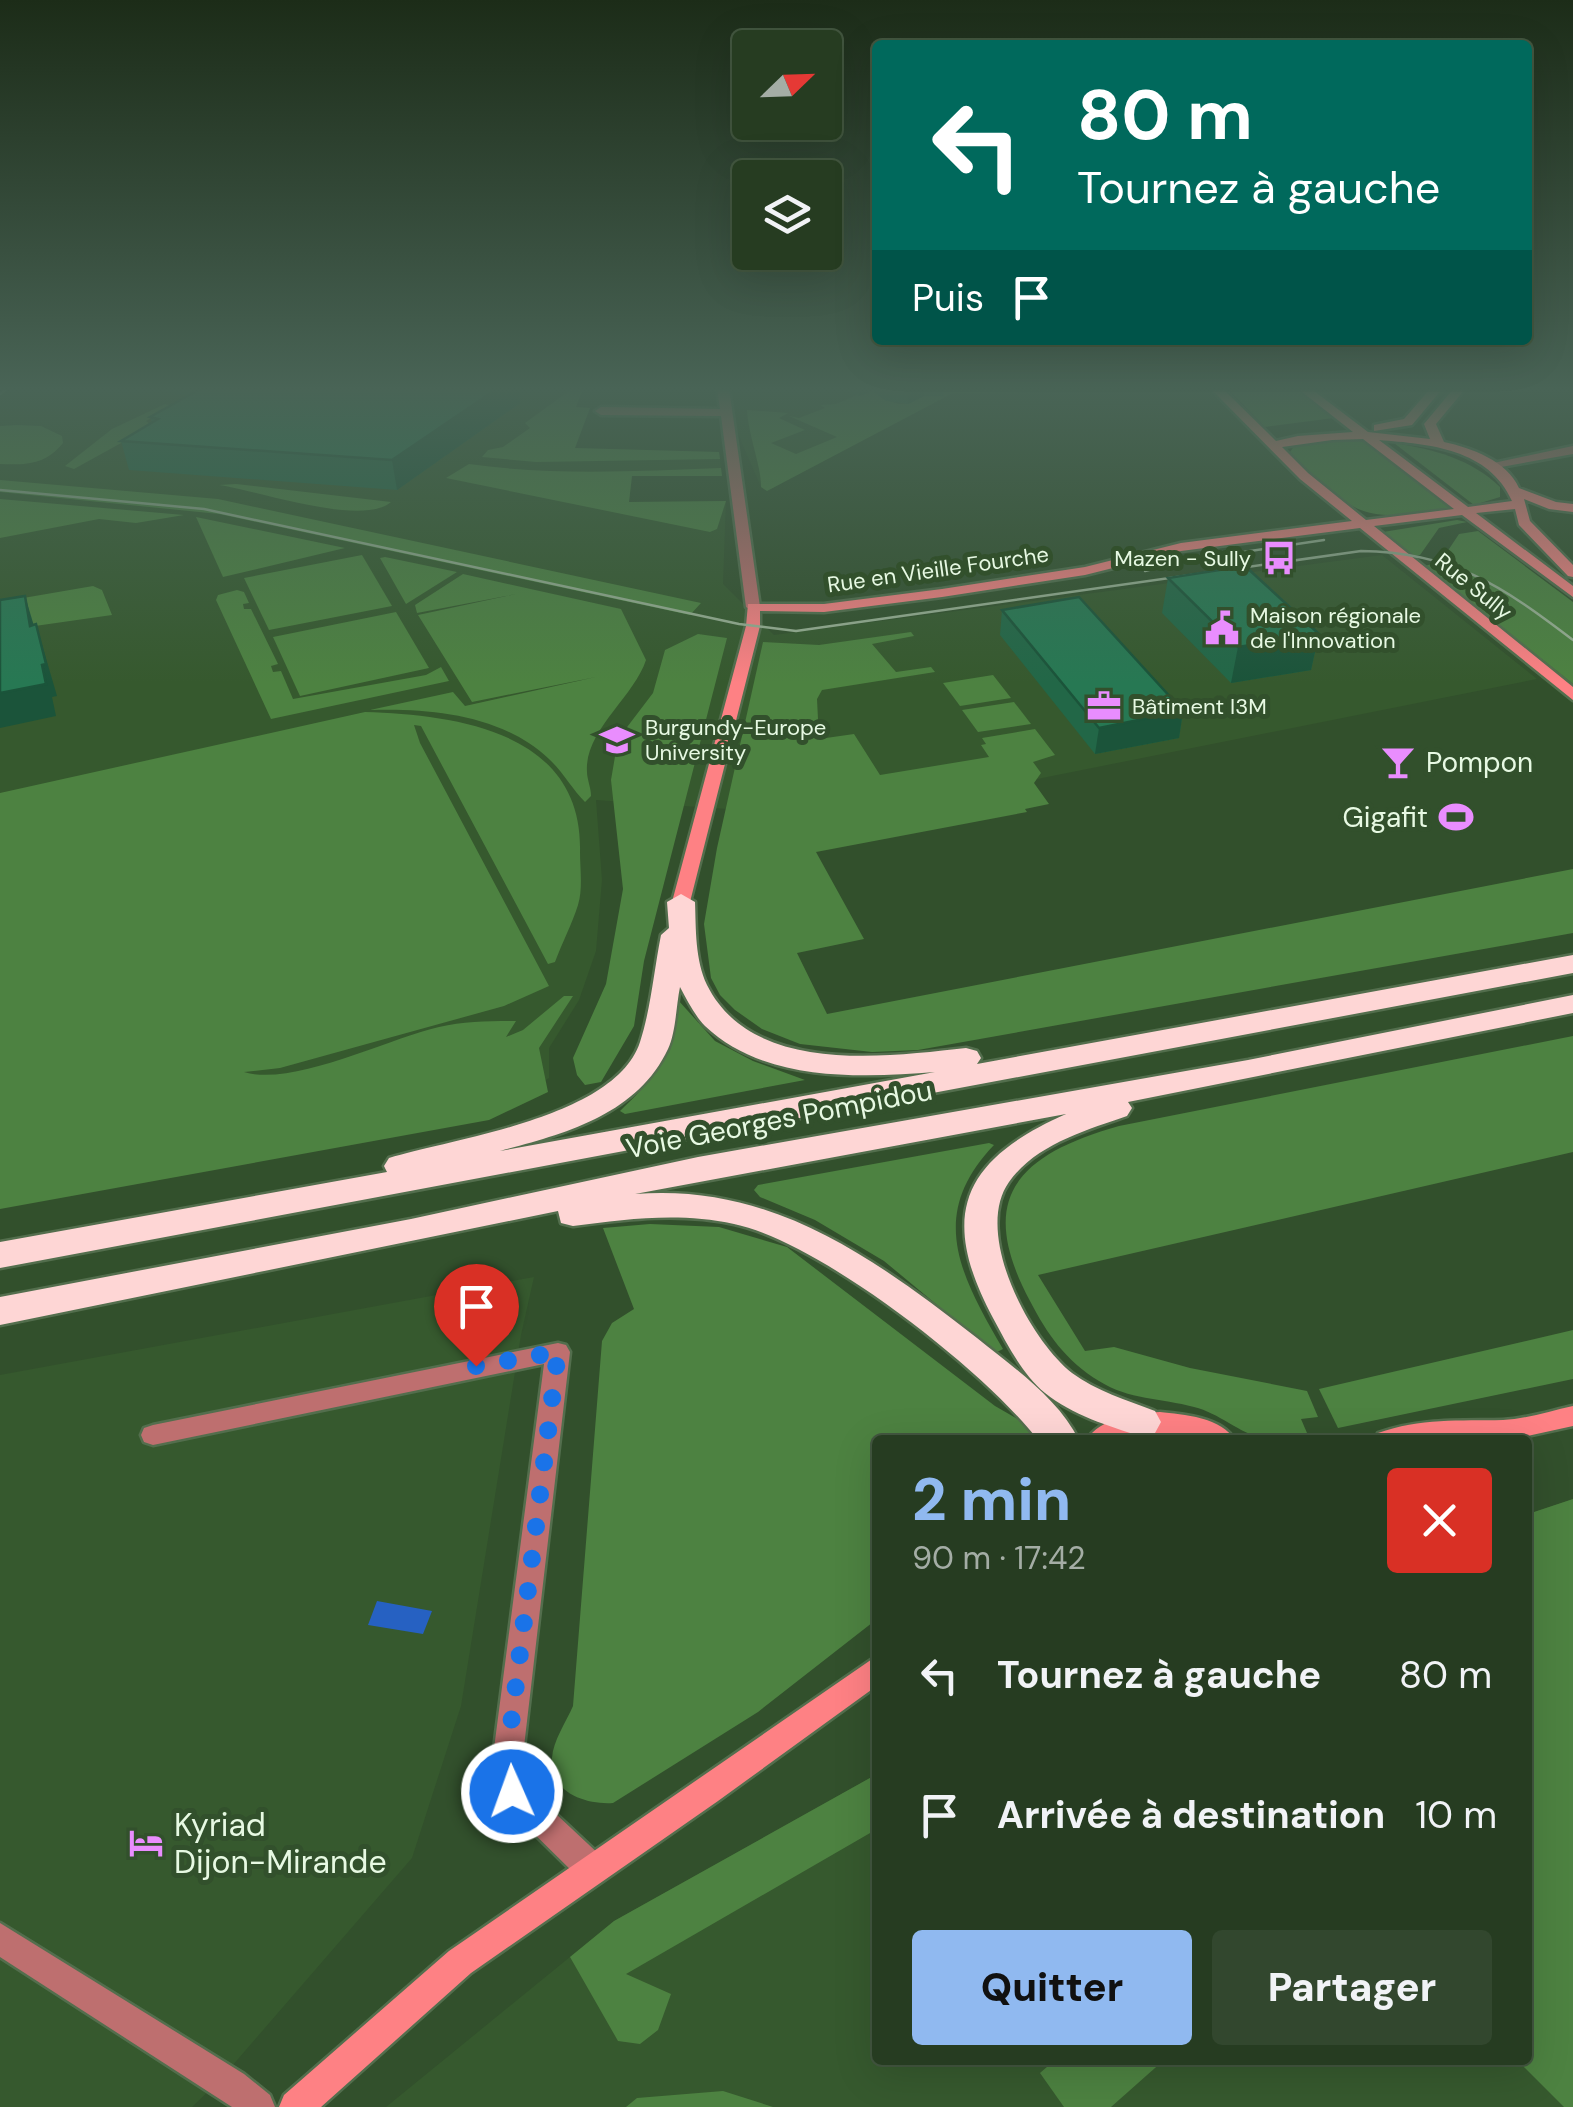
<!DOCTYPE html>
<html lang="fr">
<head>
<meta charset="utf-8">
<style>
  :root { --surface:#263c21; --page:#32472e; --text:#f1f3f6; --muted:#a4ada5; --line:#42563f; --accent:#90b9f0 }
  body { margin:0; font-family:"DM Sans",sans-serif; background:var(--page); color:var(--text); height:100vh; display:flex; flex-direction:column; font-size:38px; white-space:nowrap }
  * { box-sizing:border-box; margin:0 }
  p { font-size:32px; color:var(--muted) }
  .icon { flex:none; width:55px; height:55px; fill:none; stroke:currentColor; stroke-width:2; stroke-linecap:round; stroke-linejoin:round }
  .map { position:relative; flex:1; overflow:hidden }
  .details { position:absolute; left:872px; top:1435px; width:660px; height:630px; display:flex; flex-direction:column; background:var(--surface); border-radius:10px; box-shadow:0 10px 40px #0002,0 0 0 2px var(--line) }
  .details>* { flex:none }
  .hud { position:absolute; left:872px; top:40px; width:660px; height:305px; border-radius:10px; box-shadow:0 10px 40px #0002,0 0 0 2px var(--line); background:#00695c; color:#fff; overflow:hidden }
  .needle { width:65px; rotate:67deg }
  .controls { position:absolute; left:732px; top:30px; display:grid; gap:20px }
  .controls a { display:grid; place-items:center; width:110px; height:110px; border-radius:10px; background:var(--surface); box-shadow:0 10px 40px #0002,0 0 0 2px var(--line); font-size:50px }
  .pin { position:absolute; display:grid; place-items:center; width:85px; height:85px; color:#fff; margin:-102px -42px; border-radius:50% 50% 50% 0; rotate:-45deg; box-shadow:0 0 10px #0007 }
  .pin .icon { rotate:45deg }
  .me { position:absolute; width:110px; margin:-55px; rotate:358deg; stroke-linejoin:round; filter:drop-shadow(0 0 8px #0008) }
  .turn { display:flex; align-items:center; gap:35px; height:210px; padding:0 40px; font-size:45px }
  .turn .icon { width:130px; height:130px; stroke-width:2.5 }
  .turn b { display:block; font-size:70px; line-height:85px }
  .then { display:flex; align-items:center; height:95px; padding:0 40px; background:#0003; gap:20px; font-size:38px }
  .round { display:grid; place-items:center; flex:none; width:105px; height:105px; border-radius:10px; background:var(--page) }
  .headline { display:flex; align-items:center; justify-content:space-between; height:170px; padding:0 40px }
  h1 { font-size:60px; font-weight:800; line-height:75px; color:var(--accent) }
  .cta { display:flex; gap:20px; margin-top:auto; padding:20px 40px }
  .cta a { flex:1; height:115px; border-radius:10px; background:var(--accent); color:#111; font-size:40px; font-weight:800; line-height:115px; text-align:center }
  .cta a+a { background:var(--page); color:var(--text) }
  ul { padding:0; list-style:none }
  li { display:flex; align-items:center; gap:30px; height:140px; padding:0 40px }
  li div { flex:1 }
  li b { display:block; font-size:38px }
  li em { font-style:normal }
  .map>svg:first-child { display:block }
  .built { fill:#36592e }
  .green { fill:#4d8241 }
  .water { fill:#2661c2 }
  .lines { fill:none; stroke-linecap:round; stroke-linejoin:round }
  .street-casing { stroke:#536e4d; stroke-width:5 }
  .secondary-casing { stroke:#536e4d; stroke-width:5 }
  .highway-casing { stroke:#536e4d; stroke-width:5 }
  .street { fill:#be6f6f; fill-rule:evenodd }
  .secondary { fill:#fe8184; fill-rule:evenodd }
  .highway { fill:#fed6d5; fill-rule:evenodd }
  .tram { stroke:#9ab195; stroke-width:2.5 }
  .wall { fill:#226747 }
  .shaded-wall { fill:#1b543a }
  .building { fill:#277853; stroke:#1b543a; stroke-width:2.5 }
  .route { stroke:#1a73e8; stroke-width:18; stroke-dasharray:0 32.4 }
  .labels { text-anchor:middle; stroke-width:10; stroke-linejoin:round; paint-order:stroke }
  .far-poi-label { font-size:22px; fill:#e7f9e3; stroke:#32502c; text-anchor:start }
  .far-street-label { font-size:22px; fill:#e7f9e3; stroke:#32502c }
  .poi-label { font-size:28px; fill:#e7f9e3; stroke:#32502c; text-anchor:start }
  .street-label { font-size:28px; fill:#e7f9e3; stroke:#32502c }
  .near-poi-label { font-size:32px; fill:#e7f9e3; stroke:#32502c; text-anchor:start }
</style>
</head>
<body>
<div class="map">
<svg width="1573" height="2107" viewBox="0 0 1573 2107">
  <rect width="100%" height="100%" fill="#32502c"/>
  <g class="built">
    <path d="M 0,388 L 580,388 L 575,407 L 590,408 L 575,448 L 719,452 L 722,476 L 632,476 L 629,502 L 726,501 L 723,584 L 774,635 L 1382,555 L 1537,679 L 847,817 L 596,800 L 602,880 L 596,951 L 579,1000 L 549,1048 L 549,1078 L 480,1120 L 0,1207 Z"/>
    <path d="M 718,388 L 962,388 L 767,491 L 761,487 Z"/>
    <path d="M 534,1277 L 521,1335 L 461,1706 L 412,1858 L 219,2081 L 192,2107 L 0,2107 L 0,1375 Z"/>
    <path d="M 1573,1499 L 1573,2107 L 386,2107 L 614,1921 L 877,1774 L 878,2060 L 1528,2060 L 1528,1514 Z"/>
  </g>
  <g class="green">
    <path d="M 573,388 L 580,388 L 582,392 L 576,407 L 590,408 L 575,448 L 719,452 L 720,459 L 536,462 L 482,457 L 488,450 L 503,447 L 530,428 L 525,423 Z"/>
    <path d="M 931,388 L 1185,388 L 1186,390 L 953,393 L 767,491 L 761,487 C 762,469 748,434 747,410 L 788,413 L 779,418 L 805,430 L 771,443 L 796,454 L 837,437 L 789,416 L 799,418 L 825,408 L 820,405 L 836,404 L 871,389 C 896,408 906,410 931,388 Z"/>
    <path d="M 1227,388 L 1293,388 L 1334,418 L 1265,427 Z"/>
    <path d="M 165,404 L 173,406 L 146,421 L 152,426 L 74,469 L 65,466 L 112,429 Z"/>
    <path d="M 17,425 L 41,426 L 62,436 L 63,443 C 45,465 26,465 0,464 L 0,426 Z"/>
    <path d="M 1359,438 L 1454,509 C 1362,522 1356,519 1290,452 L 1295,445 Z"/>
    <path d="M 1394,443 C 1433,449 1471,459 1500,487 L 1500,497 L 1474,505 Z"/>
    <path d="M 469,464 C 552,476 638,471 721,468 L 722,476 L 632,476 L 629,502 L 726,501 L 717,529 L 710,532 L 446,478 Z"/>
    <path d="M 0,480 L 218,499 L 701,603 L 690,615 L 219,514 L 0,492 Z"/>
    <path d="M 236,484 L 391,502 C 362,527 259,491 219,485 Z"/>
    <path d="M 0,499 L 184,515 L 136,523 L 99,519 L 0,538 Z"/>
    <path d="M 196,517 L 345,548 L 223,577 Z"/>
    <path d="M 1457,520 L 1467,522 L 1439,528 L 1420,555 L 1413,556 L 1383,532 Z"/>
    <path d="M 1478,531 L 1573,602 L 1573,684 L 1425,566 L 1441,561 L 1459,534 Z"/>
    <path d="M 362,555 L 392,606 L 269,630 L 244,578 Z"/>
    <path d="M 385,557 L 457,572 L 406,604 L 380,558 Z"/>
    <path d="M 463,574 L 621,609 L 646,660 C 634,697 584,731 587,772 C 587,779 591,788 591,796 L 585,802 C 572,789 563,772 549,759 C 503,715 431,708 370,710 L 453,692 L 465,706 L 596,677 L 472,702 L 418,615 L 516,594 L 417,613 L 415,605 Z"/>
    <path d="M 93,586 L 102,590 L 112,615 L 0,631 L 0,602 Z"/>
    <path d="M 237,590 L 244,592 L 249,603 L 243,604 L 244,609 L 251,609 L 278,664 L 271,666 L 273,672 L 281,671 L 293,699 L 426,675 L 441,667 L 449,681 L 271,719 L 216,600 L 218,595 Z"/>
    <path d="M 396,612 L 429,668 L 300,696 L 273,637 Z"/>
    <path d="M 911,632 L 914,636 L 872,644 L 896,672 L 931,667 L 935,672 L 822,690 L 817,699 L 819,739 L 854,734 L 880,775 L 989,757 L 981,745 L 986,744 L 982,738 L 1035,729 L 1055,755 L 1033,762 L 1041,773 L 1034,783 L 1049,804 L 1025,809 L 1027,812 L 816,852 L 864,939 L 797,953 L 827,1014 L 1573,869 L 1573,933 L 918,1050 L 872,1052 L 800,1044 L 762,1029 L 735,1010 L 720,995 L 711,978 L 704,924 L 717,848 L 763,642 L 819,645 Z"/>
    <path d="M 698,634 L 727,638 L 644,961 L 634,1026 L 601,1082 L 585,1085 L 577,1075 L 573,1058 L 606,984 L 623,889 L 611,780 L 618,739 L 653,693 L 665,650 Z"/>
    <path d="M 993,675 L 1011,698 L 960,706 L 943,683 Z"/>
    <path d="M 1014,702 L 1031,724 L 978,732 L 962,710 Z"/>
    <path d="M 365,712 C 458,715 583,732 580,852 C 580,868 583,889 578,905 C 572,924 562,943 555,962 L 548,964 L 421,726 L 414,725 L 420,743 L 549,986 L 504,1006 L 280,1068 L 244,1072 C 293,1087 387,1039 439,1027 C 464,1021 490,1021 516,1021 L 506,1037 L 523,1030 L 564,996 L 573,996 L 539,1048 L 548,1092 L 489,1120 L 0,1209 L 0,793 Z"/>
    <path d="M 678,1000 L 715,1041 L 753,1061 L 805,1080 L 625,1114 L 620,1111 C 658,1075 672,1053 678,1000 Z"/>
    <path d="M 1573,1036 L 1573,1152 L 1038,1275 L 1085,1351 L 1114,1347 L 1190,1368 L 1307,1391 L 1318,1417 L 1301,1419 L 1310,1440 C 1295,1440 1277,1443 1264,1439 C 1239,1433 1219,1413 1194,1407 C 1161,1398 1129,1400 1099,1381 C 1066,1361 1047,1334 1030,1301 C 975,1198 1017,1155 1119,1126 Z"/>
    <path d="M 989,1143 L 994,1145 C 927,1215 960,1275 1003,1349 L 995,1353 L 884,1261 L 815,1220 L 760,1197 L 754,1190 L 758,1185 Z"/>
    <path d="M 650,1224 L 719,1227 L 787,1247 L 995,1406 L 1026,1424 L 1038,1440 L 878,1440 L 877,1619 L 758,1712 L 613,1803 C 586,1805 548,1792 552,1758 C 553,1741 566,1722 573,1706 L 602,1341 L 612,1323 L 634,1309 L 603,1228 Z"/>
    <path d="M 1573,1330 L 1573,1379 L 1338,1428 L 1319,1389 Z"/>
    <path d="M 1573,1499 L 1573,2107 L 1564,2107 L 1517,2060 L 1528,2060 L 1528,1514 Z"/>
    <path d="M 877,1774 L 877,1829 L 626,1974 L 671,1994 L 658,2030 L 640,2044 L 618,2041 L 570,1957 L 614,1921 Z"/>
    <path d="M 1055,2060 L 1164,2060 L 1111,2107 L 1064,2107 L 1040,2073 Z"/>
    <path d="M 723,2091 L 773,2107 L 626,2107 L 637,2098 Z"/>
  </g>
  <path class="water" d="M 377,1601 L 432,1611 L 423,1634 L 368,1625 Z"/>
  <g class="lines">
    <g class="street-casing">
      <g id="street">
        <path d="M 717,388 L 729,388 L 760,607 L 753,611 L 746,607 L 721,416 L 601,415 L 595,411 L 601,407 L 720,409 Z"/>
        <path d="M 1573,446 L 1573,454 L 1490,469 L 1484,465 Z"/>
        <path d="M 558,1343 L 566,1345 L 570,1352 L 522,1764 L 525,1785 L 603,1858 L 607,1869 L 603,1880 L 592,1884 L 581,1880 L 502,1802 L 492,1764 L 544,1364 L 153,1445 L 144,1442 L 141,1435 L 144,1428 L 153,1425 Z"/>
        <path d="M 0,1923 L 244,2074 L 270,2095 L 275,2107 L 232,2107 L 0,1957 Z"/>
      </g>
    </g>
    <g class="secondary-casing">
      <g id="secondary">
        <path d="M 1210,388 L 1222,388 L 1276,441 L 1298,436 L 1353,432 L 1297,388 L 1310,388 L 1368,432 L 1430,439 L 1424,424 L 1454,388 L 1466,388 L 1436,424 L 1444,442 C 1472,448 1507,461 1519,488 L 1556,502 L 1573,504 L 1573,512 L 1549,509 L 1524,499 L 1530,521 L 1573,565 L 1573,577 L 1568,576 L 1519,525 L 1515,509 L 1476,513 L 1573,586 L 1573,597 L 1462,515 L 1374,526 L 1573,687 L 1573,700 L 1360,528 L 1181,551 L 1085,575 L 942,597 L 824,612 L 760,611 L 760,626 L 690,902 L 687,906 L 675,906 L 672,902 L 746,626 L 748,604 L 824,604 L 942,589 L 1085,567 L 1181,543 L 1352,521 L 1300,479 ZM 1363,439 L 1454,509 L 1366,520 L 1308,473 L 1282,447 L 1332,440 ZM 1379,440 C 1430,444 1489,449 1512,501 L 1468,507 Z"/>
        <path d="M 1431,388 L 1443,388 L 1412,425 L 1374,431 L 1374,425 L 1404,419 Z"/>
        <path d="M 1573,1406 L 1573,1426 L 1509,1440 L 1375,1440 L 1378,1433 C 1420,1418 1460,1421 1503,1420 C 1526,1419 1550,1411 1573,1406 Z"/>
        <path d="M 1160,1412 C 1182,1414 1224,1418 1234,1440 L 1199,1440 L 1160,1433 L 1121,1440 L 1087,1440 C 1099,1418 1137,1413 1160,1412 Z"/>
        <path d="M 878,1655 L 878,1685 L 718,1801 L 471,1973 L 321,2107 L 279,2107 L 284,2095 L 449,1951 Z"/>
      </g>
    </g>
    <g class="highway-casing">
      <g id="highway">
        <path d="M 681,894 L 695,902 C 696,929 695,960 707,985 C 752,1075 884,1057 966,1048 L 977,1051 L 981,1058 L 977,1064 L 1573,955 L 1573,973 L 0,1268 L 0,1242 L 387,1172 L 384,1166 L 389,1158 C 456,1138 616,1117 640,1042 C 651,1008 654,970 661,935 L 669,928 L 667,902 ZM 680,987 C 687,1000 695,1016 705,1026 C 764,1082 860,1078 935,1072 L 500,1151 C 564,1134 637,1115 668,1049 C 676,1032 676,1006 680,987 Z"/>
        <path d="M 1573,995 L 1573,1013 L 1128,1102 L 1132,1108 L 1127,1116 C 1086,1130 1035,1145 1009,1182 C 973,1233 1029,1339 1072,1373 C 1096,1391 1127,1400 1155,1411 L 1161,1422 L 1155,1433 L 1142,1437 C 1109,1426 1072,1415 1045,1393 C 1022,1374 1007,1344 993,1318 C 938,1215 962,1160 1066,1114 L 635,1194 C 772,1183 874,1258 977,1338 C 1013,1367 1058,1398 1079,1440 L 1038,1440 C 984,1370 820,1242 734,1224 C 679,1212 627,1219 573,1226 L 561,1223 L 558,1211 L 0,1325 L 0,1297 L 411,1219 L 698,1157 L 1248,1060 Z"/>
      </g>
    </g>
    <use href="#street" class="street"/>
    <use href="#secondary" class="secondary"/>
    <use href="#highway" class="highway"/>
    <g class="tram">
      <path d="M 0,394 L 8,388"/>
      <path d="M 0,490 L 204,509 L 739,624 L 796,631 L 1361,551 C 1453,552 1502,586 1573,640"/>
      <path d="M 1145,571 L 1183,561 L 1324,540"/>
    </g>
  </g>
  <g class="wall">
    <path d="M 151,388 L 519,388 L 520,403 L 397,490 L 129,470 L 121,441 L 152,422 L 150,417 L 188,396 Z"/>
    <path d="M 838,388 L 944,388 L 943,396 L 924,396 L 908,404 L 886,401 L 872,391 L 859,396 Z"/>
    <path d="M 1168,578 L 1319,634 L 1311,670 L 1231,683 L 1162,613 Z"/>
    <path d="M 1002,610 L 1183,711 L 1179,738 L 1095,754 L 1000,635 Z"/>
  </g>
  <g class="shaded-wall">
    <path d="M 498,388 L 519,388 L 520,403 L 397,490 L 392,460 Z"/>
    <path d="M 859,388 L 872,388 L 872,391 L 859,396 Z"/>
    <path d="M 909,388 L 924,388 L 924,396 L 908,404 Z"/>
    <path d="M 25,596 L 34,626 L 30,626 Z"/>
    <path d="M 36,624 L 57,696 L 52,697 L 56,716 L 0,728 L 0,693 L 42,665 Z"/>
    <path d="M 1319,634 L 1311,670 L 1231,683 L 1238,647 Z"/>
    <path d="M 1183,711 L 1179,738 L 1095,754 L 1099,728 Z"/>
  </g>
  <g class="building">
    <path d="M 202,388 L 498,388 L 392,460 L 121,441 L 158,419 L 150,417 Z"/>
    <path d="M 1245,566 L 1319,634 L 1238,647 L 1168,578 Z"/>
    <path d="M 25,596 L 30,626 L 36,624 L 46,664 L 42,665 L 46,684 L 0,693 L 0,600 Z"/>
    <path d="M 1079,597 L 1183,711 L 1099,728 L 1002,610 Z"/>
  </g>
  <linearGradient id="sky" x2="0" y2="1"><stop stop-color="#1c2c18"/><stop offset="0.57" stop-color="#496456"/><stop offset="1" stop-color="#496456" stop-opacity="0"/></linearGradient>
  <rect width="1573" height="683" fill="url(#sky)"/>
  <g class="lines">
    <path class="route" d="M 476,1366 L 558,1352 L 506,1764 L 512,1792"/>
  </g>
  <defs>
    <g id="bus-bare" transform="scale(2.7)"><path d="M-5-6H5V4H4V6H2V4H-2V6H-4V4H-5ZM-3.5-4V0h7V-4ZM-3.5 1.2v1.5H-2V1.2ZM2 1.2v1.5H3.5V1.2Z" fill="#e98dfe" stroke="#32502c" stroke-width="2.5" paint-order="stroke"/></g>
    <g id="civic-bare" transform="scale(2.7)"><path d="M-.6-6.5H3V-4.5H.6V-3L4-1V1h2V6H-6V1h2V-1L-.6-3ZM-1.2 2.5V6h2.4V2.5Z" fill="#e98dfe" stroke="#32502c" stroke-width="2.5" paint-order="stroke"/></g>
    <g id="office-bare" transform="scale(2.7)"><path d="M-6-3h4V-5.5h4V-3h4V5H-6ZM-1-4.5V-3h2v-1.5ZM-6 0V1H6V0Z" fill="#e98dfe" stroke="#32502c" stroke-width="2.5" paint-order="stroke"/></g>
    <g id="university-bare" transform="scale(2.7)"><path d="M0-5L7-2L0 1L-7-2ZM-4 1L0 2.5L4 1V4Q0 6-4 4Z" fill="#e98dfe" stroke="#32502c" stroke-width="2.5" paint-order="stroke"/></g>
    <g id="bar-bare" transform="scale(2.7)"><path d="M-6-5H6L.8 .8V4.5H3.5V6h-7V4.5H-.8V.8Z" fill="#e98dfe" stroke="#32502c" stroke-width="2.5" paint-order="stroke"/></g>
    <g id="stadium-bare" transform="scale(2.7)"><path d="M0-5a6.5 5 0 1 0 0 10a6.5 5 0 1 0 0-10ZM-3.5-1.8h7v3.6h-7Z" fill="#e98dfe" stroke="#32502c" stroke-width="2.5" paint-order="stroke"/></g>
    <g id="hotel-bare" transform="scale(2.7)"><path d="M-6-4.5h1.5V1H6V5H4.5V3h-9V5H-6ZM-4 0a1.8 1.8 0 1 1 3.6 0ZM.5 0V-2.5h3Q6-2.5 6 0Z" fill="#e98dfe" stroke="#32502c" stroke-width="2.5" paint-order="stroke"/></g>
  </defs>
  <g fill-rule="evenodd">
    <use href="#bus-bare" x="1279" y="558"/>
    <use href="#civic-bare" x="1222" y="628"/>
    <use href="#office-bare" x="1104" y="706"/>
    <use href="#university-bare" x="617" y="740"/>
    <use href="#bar-bare" x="1398" y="762"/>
    <use href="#stadium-bare" x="1456" y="817"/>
    <use href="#hotel-bare" x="146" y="1843"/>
  </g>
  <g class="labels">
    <g class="far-poi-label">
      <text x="1251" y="566" text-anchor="end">Mazen - Sully</text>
      <text x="1250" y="623">Maison régionale<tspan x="1250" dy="25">de l'Innovation</tspan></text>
      <text x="1132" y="714">Bâtiment I3M</text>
      <text x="645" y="735">Burgundy-Europe<tspan x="645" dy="25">University</tspan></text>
    </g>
    <g class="far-street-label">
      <text transform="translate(938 569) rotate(-8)" y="8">Rue en Vieille Fourche</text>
      <text transform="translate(1474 586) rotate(39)" y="8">Rue Sully</text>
    </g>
    <g class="poi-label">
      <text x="1426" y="772">Pompon</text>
      <text x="1428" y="827" text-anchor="end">Gigafit</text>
    </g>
    <g class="street-label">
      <text transform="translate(779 1119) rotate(-11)" y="10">Voie Georges Pompidou</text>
    </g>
    <g class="near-poi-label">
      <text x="174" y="1836">Kyriad<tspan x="174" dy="37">Dijon-Mirande</tspan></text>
    </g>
  </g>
</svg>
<div class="controls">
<a><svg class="needle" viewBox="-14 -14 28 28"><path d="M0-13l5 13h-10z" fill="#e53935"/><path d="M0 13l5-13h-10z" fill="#a4ada5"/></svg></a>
<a><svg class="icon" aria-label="layers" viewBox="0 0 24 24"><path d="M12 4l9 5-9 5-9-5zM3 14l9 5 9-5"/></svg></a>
</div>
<div class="pin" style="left:476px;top:1366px;background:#d93025"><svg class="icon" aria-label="arrive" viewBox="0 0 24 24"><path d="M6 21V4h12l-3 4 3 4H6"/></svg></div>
<svg class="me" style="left:512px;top:1792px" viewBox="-20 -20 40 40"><circle r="17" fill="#1a73e8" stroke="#fff" stroke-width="3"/><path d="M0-11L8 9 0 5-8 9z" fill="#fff"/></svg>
<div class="hud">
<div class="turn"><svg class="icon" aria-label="left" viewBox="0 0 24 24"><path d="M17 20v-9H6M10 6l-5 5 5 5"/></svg><div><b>80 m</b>Tournez à gauche</div></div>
<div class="then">Puis<svg class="icon" aria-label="arrive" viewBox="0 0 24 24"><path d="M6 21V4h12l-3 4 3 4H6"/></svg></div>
</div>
<section class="details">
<div class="headline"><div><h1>2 min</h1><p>90 m · 17:42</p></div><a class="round" style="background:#d93025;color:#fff"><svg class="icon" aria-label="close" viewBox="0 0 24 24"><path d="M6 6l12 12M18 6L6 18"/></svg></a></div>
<ul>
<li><svg class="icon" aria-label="left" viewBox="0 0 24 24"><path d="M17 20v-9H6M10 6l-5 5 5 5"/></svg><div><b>Tournez à gauche</b></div><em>80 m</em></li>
<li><svg class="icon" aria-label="arrive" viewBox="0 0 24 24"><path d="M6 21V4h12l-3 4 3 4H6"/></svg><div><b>Arrivée à destination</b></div><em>10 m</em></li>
</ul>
<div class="cta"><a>Quitter</a><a>Partager</a></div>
</section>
</div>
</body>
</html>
